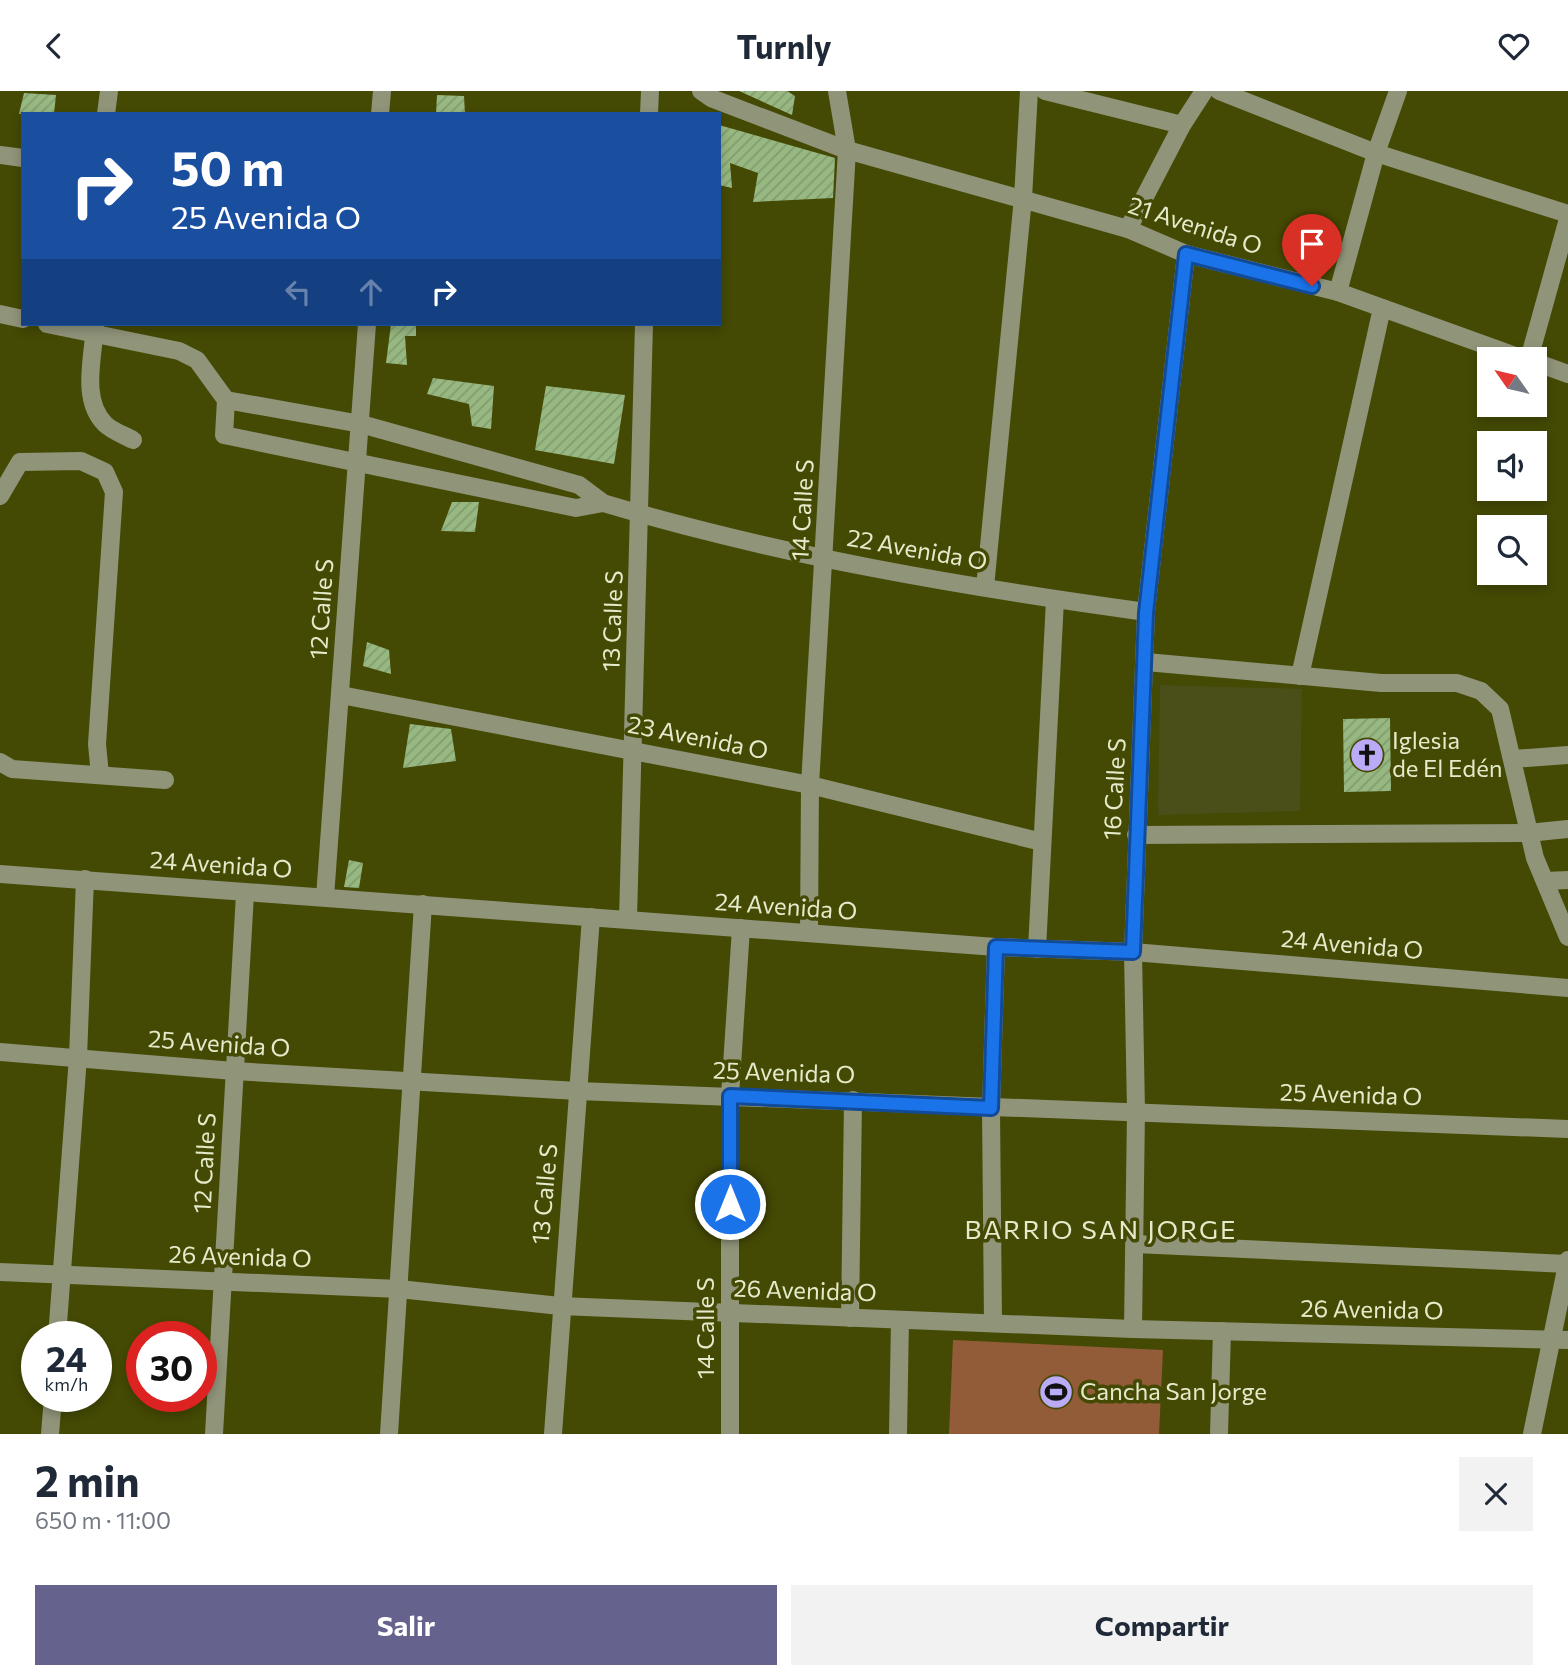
<!DOCTYPE html>
<html lang="es">
<head>
<meta charset="utf-8">
<style>
  :root { --surface:#fff; --page:#f2f2f3; --text:#1f2937; --muted:#747a83; --accent:#65638d }
  body { margin:0; font-family:Commissioner,sans-serif; background:var(--page); color:var(--text); height:100vh; display:flex; flex-direction:column; font-size:26px; white-space:nowrap }
  * { box-sizing:border-box; margin:0 }
  p { font-size:23px; color:var(--muted) }
  .icon { flex:none; width:38px; height:38px; fill:none; stroke:currentColor; stroke-width:2; stroke-linecap:round; stroke-linejoin:round }
  .map { position:relative; height:1343px; overflow:hidden }
  .drawer { display:flex; flex-direction:column; background:var(--surface); flex:1 }
  .drawer>* { flex:none }
  .banner { position:absolute; left:21px; top:21px; width:700px; height:214px; border-radius:0px; box-shadow:0 4px 10px #0003; background:#1a4fa0; color:#fff; overflow:hidden }
  .needle { width:46px; rotate:304deg }
  .fabs { position:absolute; left:1477px; top:256px; display:grid; gap:14px }
  .fabs a { display:grid; place-items:center; width:70px; height:70px; border-radius:0px; background:var(--surface); box-shadow:0 4px 10px #0003; font-size:35px }
  .speed { position:absolute; left:21px; top:1230px; display:flex; gap:14px; font-size:35px; font-weight:700; text-align:center }
  .speed>* { display:grid; place-content:center; width:91px; height:91px; border-radius:50%; background:var(--surface); box-shadow:0 4px 10px #0003; line-height:1 }
  .speed small { font-size:18px; font-weight:400 }
  .speed .limit { border:10px solid #d22; background:#fff; color:#111 }
  .pin { position:absolute; display:grid; place-items:center; width:60px; height:60px; color:#fff; margin:-72px -30px; border-radius:50% 50% 50% 0; rotate:-45deg; box-shadow:0 0 7px #0007 }
  .pin .icon { rotate:45deg }
  .me { position:absolute; width:77px; margin:-38px; rotate:0deg; stroke-linejoin:round; filter:drop-shadow(0 0 5px #0008) }
  .turn { display:flex; align-items:center; gap:24px; height:147px; padding:0 35px; font-size:32px }
  .turn .icon { width:91px; height:91px; stroke-width:2.5 }
  .turn b { display:block; font-size:49px; line-height:60px }
  .lanes { display:flex; align-items:center; height:66px; padding:0 35px; background:#0003; justify-content:center; gap:35px; direction:ltr }
  .lanes .off { opacity:.35 }
  .round { display:grid; place-items:center; flex:none; width:74px; height:74px; border-radius:0px; background:var(--page) }
  .head { display:flex; align-items:center; justify-content:space-between; height:119px; padding:0 35px }
  h1 { font-size:42px; font-weight:700; line-height:52px }
  .cta { display:flex; gap:14px; margin-top:auto; padding:14px 35px }
  .cta a { flex:1; height:80px; border-radius:0px; background:var(--accent); color:#fff; font-size:28px; font-weight:700; line-height:80px; text-align:center }
  .cta a+a { background:var(--page); color:var(--text) }
  header { display:flex; justify-content:space-between; align-items:center; height:91px; padding:0 35px; background:var(--surface); font-size:32px; font-weight:700 }
  .map>svg:first-child { display:block }
  .built { fill:#4a4f19 }
  .green { fill:#915c37 }
  .building { fill:url(#building-hatch) }
  .lines { fill:none; stroke-linecap:round; stroke-linejoin:round }
  .minor { stroke:#909479; stroke-width:18 }
  .route-casing { stroke:#114b97; stroke-width:18 }
  .route { stroke:#1a73e8; stroke-width:12 }
  .labels { text-anchor:middle; stroke-width:7; stroke-linejoin:round; paint-order:stroke }
  .street-label { font-size:24px; fill:#e5eaca; stroke:#444904 }
  .poi-label { font-size:24px; fill:#e5eaca; stroke:#444904; text-anchor:start }
  .neighbourhood-label { font-size:26px; letter-spacing:2px; fill:#e5eaca; stroke:#444904 }
</style>
</head>
<body>
<header><svg class="icon" aria-label="back" viewBox="0 0 24 24"><path d="M15 5l-7 7 7 7"/></svg>Turnly<svg class="icon" aria-label="heart" viewBox="0 0 24 24"><path d="M12 20l-8-8c-3-5 5-10 8-4 3-6 11-1 8 4z"/></svg></header>
<div class="map">
<svg width="1568" height="1343" viewBox="0 0 1568 1343">
  <defs>
    <pattern id="building-hatch" width="6" height="6" patternUnits="userSpaceOnUse" patternTransform="scale(1.75)"><rect width="6" height="6" fill="#97b881"/><path d="M-1 1l2-2M0 6l6-6M5 7l2-2" fill="none" stroke="#829c70"/></pattern>
  </defs>
  <rect width="100%" height="100%" fill="#444904"/>
  <path class="built" d="M 1160,594 L 1302,598 L 1300,720 L 1158,724 Z"/>
  <path class="green" d="M 953,1249 L 1163,1259 L 1159,1343 L 949,1343 Z"/>
  <g class="building">
    <path d="M 739,0 L 787,0 L 795,5 L 792,24 Z"/>
    <path d="M 24,2 L 56,4 L 54,23 L 19,23 Z"/>
    <path d="M 437,4 L 464,5 L 465,23 L 436,23 Z"/>
    <path d="M 719,34 L 835,67 L 833,107 L 753,111 L 758,82 L 730,72 L 732,97 L 719,94 Z"/>
    <path d="M 391,233 L 416,233 L 416,245 L 405,245 L 407,274 L 386,272 Z"/>
    <path d="M 433,287 L 494,295 L 491,338 L 472,335 L 469,313 L 427,303 Z"/>
    <path d="M 546,295 L 625,304 L 614,373 L 535,359 Z"/>
    <path d="M 452,411 L 479,411 L 475,441 L 441,440 Z"/>
    <path d="M 367,551 L 389,559 L 391,583 L 363,575 Z"/>
    <path d="M 1390,627 L 1391,700 L 1344,701 L 1343,628 Z"/>
    <path d="M 410,633 L 451,638 L 456,670 L 403,677 Z"/>
    <path d="M 349,769 L 363,772 L 359,797 L 344,796 Z"/>
  </g>
  <g class="lines">
    <g class="minor">
      <path d="M 701,0 L 711,7 L 847,59 L 1128,138 L 1186,163 L 1338,201 L 1524,268"/>
      <path d="M 1045,0 L 1182,34"/>
      <path d="M 1219,0 L 1376,62 L 1568,123"/>
      <path d="M 106,23 L 109,0"/>
      <path d="M 380,23 L 382,0"/>
      <path d="M 649,23 L 650,0"/>
      <path d="M 0,64 L 23,67"/>
      <path d="M 1128,138 L 1182,34 L 1204,0"/>
      <path d="M 1338,201 L 1376,62 L 1398,0"/>
      <path d="M 0,223 L 23,228"/>
      <path d="M 47,233 L 179,260 L 197,269 L 226,309 L 224,344 L 576,417 L 603,412 C 780,465 964,496 1146,521"/>
      <path d="M 95,233 C 94,264 80,308 105,333 C 112,340 124,344 133,349"/>
      <path d="M 1529,268 L 1568,128"/>
      <path d="M 1535,271 L 1568,283"/>
      <path d="M 226,309 L 361,333 L 579,394 L 603,412"/>
      <path d="M 0,405 L 20,371 L 81,370 L 105,381 L 114,401 L 97,653 L 100,684"/>
      <path d="M 985,496 L 1023,107 L 1029,0"/>
      <path d="M 1146,571 L 1381,592 L 1457,592 L 1481,600 L 1500,618 L 1535,767 L 1568,846"/>
      <path d="M 1300,585 L 1382,217"/>
      <path d="M 341,604 L 810,694 L 1042,751"/>
      <path d="M 1513,668 L 1568,664"/>
      <path d="M 0,671 L 12,678 L 165,689"/>
      <path d="M 1136,744 L 1528,742 L 1568,738"/>
      <path d="M 0,783 L 996,856 L 1133,861 L 1568,897"/>
      <path d="M 1545,790 L 1568,789"/>
      <path d="M 325,806 L 367,233"/>
      <path d="M 628,828 L 644,233"/>
      <path d="M 809,842 L 810,694 L 847,59 L 837,0"/>
      <path d="M 1037,858 L 1055,509"/>
      <path d="M 0,961 L 234,980 L 578,1000 L 1568,1038"/>
      <path d="M 1135,1153 L 1567,1173"/>
      <path d="M 0,1181 L 399,1198 L 560,1215 L 1133,1238 L 1568,1249"/>
      <path d="M 850,1227 L 853,1009"/>
      <path d="M 993,1232 L 991,1017 L 996,856"/>
      <path d="M 1133,1238 L 1136,1020 L 1133,861 L 1146,521 L 1186,163"/>
      <path d="M 57,1246 L 78,966 L 85,788"/>
      <path d="M 50,1343 L 53,1306"/>
      <path d="M 214,1343 L 245,803"/>
      <path d="M 389,1343 L 423,813"/>
      <path d="M 553,1343 L 591,826"/>
      <path d="M 730,1343 L 730,1005 L 741,837"/>
      <path d="M 898,1343 L 900,1229"/>
      <path d="M 1219,1343 L 1222,1240"/>
      <path d="M 1532,1343 L 1568,1169"/>
    </g>
  </g>
  <g class="lines">
    <g class="route-casing">
      <path id="route" d="M 730,1113 L 730,1005 L 991,1017 L 996,856 L 1133,861 L 1146,522 L 1186,163 L 1312,195"/>
    </g>
    <use href="#route" class="route"/>
  </g>
  <defs>
    <g id="church-disc" transform="scale(1.75)"><circle r="9.5" fill="#bbaaf6" stroke="#444904"/><path d="M-1.2-6h2.4v3.5h3.3v2.4h-3.3V6h-2.4V-.1h-3.3v-2.4h3.3Z" fill="#111"/></g>
    <g id="stadium-disc" transform="scale(1.75)"><circle r="9.5" fill="#bbaaf6" stroke="#444904"/><path d="M0-5a6.5 5 0 1 0 0 10a6.5 5 0 1 0 0-10ZM-3.5-1.8h7v3.6h-7Z" fill="#111"/></g>
  </defs>
  <g fill-rule="evenodd">
    <use href="#church-disc" x="1367" y="664"/>
    <use href="#stadium-disc" x="1056" y="1301"/>
  </g>
  <g class="labels">
    <g class="street-label">
      <text transform="translate(1195 135) rotate(18)" y="8">21 Avenida O</text>
      <text transform="translate(803 419) rotate(-87)" y="8">14 Calle S</text>
      <text transform="translate(917 459) rotate(10)" y="8">22 Avenida O</text>
      <text transform="translate(322 518) rotate(-86)" y="8">12 Calle S</text>
      <text transform="translate(613 530) rotate(-88)" y="8">13 Calle S</text>
      <text transform="translate(698 647) rotate(11)" y="8">23 Avenida O</text>
      <text transform="translate(1115 698) rotate(-87)" y="8">16 Calle S</text>
      <text transform="translate(221 774) rotate(4)" y="8">24 Avenida O</text>
      <text transform="translate(786 816) rotate(4)" y="8">24 Avenida O</text>
      <text transform="translate(1352 854) rotate(5)" y="8">24 Avenida O</text>
      <text transform="translate(219 953) rotate(4)" y="8">25 Avenida O</text>
      <text transform="translate(784 982) rotate(2)" y="8">25 Avenida O</text>
      <text transform="translate(1351 1004) rotate(2)" y="8">25 Avenida O</text>
      <text transform="translate(205 1072) rotate(-87)" y="8">12 Calle S</text>
      <text transform="translate(545 1103) rotate(-85)" y="8">13 Calle S</text>
      <text transform="translate(240 1166) rotate(2)" y="8">26 Avenida O</text>
      <text transform="translate(805 1200) rotate(2)" y="8">26 Avenida O</text>
      <text transform="translate(1372 1219) rotate(1)" y="8">26 Avenida O</text>
      <text transform="translate(706 1237) rotate(-90)" y="8">14 Calle S</text>
    </g>
    <g class="poi-label">
      <text x="1392" y="658">Iglesia<tspan x="1392" dy="28">de El Edén</tspan></text>
      <text x="1080" y="1309">Cancha San Jorge</text>
    </g>
    <g class="neighbourhood-label">
      <text x="1101" y="1148">BARRIO SAN JORGE</text>
    </g>
  </g>
</svg>
<div class="fabs">
<a><svg class="needle" viewBox="-14 -14 28 28"><path d="M0-13l5 13h-10z" fill="#e53935"/><path d="M0 13l5-13h-10z" fill="#747a83"/></svg></a>
<a><svg class="icon" aria-label="sound" viewBox="0 0 24 24"><path d="M4 9h4l5-4v14l-5-4H4zM17 9q2 3 0 6"/></svg></a>
<a><svg class="icon" aria-label="search" viewBox="0 0 24 24"><circle cx="10" cy="10" r="6"/><path d="M15 15l6 6"/></svg></a>
</div>
<div class="speed"><div>24<small>km/h</small></div><div class="limit">30</div></div>
<div class="pin" style="left:1312px;top:195px;background:#d93025"><svg class="icon" aria-label="arrive" viewBox="0 0 24 24"><path d="M6 21V4h12l-3 4 3 4H6"/></svg></div>
<svg class="me" style="left:730px;top:1113px" viewBox="-20 -20 40 40"><circle r="17" fill="#1a73e8" stroke="#fff" stroke-width="3"/><path d="M0-11L8 9 0 5-8 9z" fill="#fff"/></svg>
<div class="banner">
<div class="turn"><svg class="icon" aria-label="right" viewBox="0 0 24 24"><path d="M7 20v-9h11M14 6l5 5-5 5"/></svg><div><b>50 m</b>25 Avenida O</div></div>
<div class="lanes"><svg class="icon off" aria-label="left" viewBox="0 0 24 24"><path d="M17 20v-9H6M10 6l-5 5 5 5"/></svg><svg class="icon off" aria-label="ahead" viewBox="0 0 24 24"><path d="M12 20V5M6 11l6-6 6 6"/></svg><svg class="icon" aria-label="right" viewBox="0 0 24 24"><path d="M7 20v-9h11M14 6l5 5-5 5"/></svg></div>
</div>
</div>
<section class="drawer">
<div class="head"><div><h1>2 min</h1><p>650 m · 11:00</p></div><a class="round"><svg class="icon" aria-label="close" viewBox="0 0 24 24"><path d="M6 6l12 12M18 6L6 18"/></svg></a></div>
<div class="cta"><a>Salir</a><a>Compartir</a></div>
</section>
</body>
</html>
